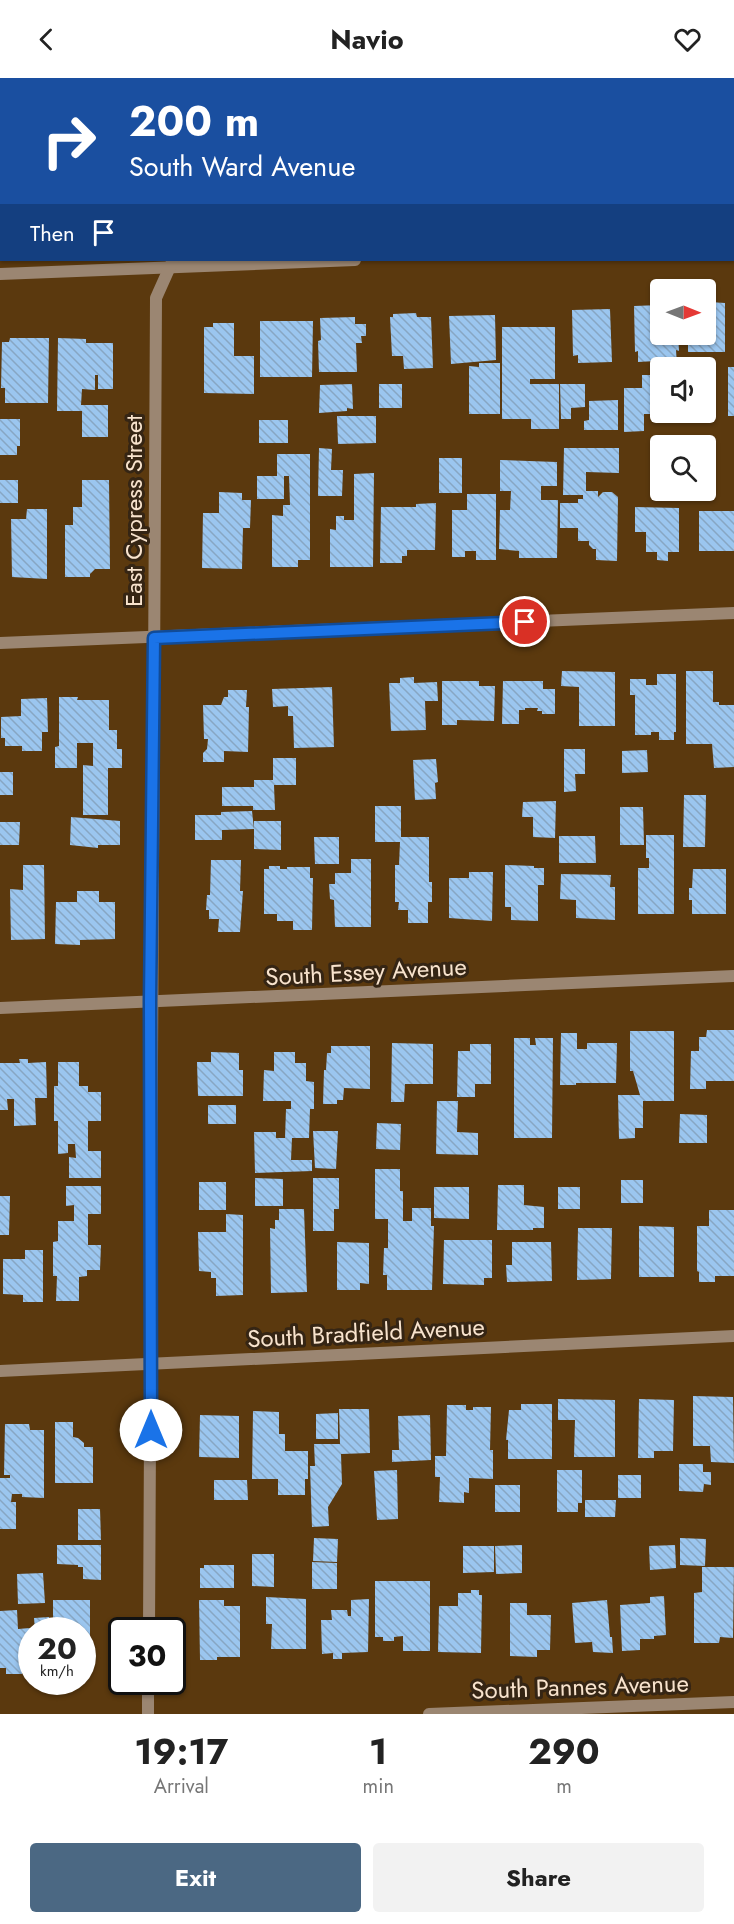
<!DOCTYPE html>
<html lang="en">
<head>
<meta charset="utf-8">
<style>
  :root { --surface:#fff; --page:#f2f2f2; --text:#222; --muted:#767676; --accent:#4b6883 }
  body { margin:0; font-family:Jost,sans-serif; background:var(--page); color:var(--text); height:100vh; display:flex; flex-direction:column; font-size:22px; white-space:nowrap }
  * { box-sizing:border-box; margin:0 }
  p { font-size:20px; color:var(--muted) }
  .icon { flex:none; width:33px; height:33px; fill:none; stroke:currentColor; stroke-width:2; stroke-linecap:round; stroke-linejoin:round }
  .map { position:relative; height:1636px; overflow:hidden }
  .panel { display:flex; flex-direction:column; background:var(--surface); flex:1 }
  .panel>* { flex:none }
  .top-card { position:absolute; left:0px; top:0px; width:735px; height:183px; box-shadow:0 2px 4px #0004; background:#1a4fa0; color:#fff; overflow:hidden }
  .needle { width:39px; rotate:91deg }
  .buttons { position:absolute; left:650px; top:201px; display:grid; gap:12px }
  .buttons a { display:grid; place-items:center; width:66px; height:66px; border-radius:6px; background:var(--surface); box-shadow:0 2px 4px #0004; font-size:30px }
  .speed { position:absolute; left:18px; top:1539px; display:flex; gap:12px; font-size:30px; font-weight:700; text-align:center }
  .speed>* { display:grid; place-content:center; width:78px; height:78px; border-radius:50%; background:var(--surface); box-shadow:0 2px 4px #0004; line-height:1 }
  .speed small { font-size:15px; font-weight:400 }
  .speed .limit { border:3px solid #111; border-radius:9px; background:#fff; color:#111 }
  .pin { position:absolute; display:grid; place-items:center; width:51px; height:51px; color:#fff; margin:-26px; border:3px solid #fff; border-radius:50%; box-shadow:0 2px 6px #0007 }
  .me { position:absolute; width:66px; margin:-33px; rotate:0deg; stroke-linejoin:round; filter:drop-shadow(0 0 4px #0008) }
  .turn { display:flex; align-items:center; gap:21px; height:126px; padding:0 30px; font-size:27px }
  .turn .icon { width:78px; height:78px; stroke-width:2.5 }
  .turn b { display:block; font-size:42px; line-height:51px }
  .then { display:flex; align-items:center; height:57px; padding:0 30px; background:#0003; gap:12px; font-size:22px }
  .eta { display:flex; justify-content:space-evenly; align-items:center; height:102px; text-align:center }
  .eta b { font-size:36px; font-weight:700; line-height:42px }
  .cta { display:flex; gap:12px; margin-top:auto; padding:12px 30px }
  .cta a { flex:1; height:69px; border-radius:6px; background:var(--accent); color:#fff; font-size:24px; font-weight:700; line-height:69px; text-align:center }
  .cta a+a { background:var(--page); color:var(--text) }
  header { display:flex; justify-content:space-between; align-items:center; height:78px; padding:0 30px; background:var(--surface); font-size:27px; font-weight:700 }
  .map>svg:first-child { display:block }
  .building { fill:url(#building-back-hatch) }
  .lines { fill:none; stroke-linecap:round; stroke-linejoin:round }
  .street { stroke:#9b8672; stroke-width:12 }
  .route-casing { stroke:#114b97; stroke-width:15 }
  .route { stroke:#1a73e8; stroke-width:10 }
  .labels { text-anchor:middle; stroke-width:6; stroke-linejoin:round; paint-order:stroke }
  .street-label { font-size:24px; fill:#f8e3cd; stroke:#352514 }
</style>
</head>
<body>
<header><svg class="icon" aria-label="back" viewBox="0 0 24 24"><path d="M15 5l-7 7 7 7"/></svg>Navio<svg class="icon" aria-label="heart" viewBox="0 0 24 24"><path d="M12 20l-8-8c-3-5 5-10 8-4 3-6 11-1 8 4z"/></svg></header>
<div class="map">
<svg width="734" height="1636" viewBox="0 0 734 1636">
  <defs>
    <pattern id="building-back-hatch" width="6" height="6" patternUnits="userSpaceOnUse" patternTransform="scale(1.5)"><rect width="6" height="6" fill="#9bc6ef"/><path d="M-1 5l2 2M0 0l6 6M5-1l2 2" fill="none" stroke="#87a6c3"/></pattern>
  </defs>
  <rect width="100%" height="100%" fill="#5b390e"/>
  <g class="building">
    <path d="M 710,224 L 725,225 L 725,274 L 688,274 L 688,256 L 705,256 L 705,227 L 710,227 Z"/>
    <path d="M 660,227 L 660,256 L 678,256 L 679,273 L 676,272 L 677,287 L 680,287 L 680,290 L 656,290 L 656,283 L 638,284 L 638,273 L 635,274 L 634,228 Z"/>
    <path d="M 610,231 L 612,284 L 578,285 L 578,277 L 573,278 L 572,232 Z"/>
    <path d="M 416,235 L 417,239 L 431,239 L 433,290 L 404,291 L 403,278 L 392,278 L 390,239 L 393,239 L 393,236 Z"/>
    <path d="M 495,237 L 496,282 L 451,286 L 449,238 Z"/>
    <path d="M 355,239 L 355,246 L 366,246 L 366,258 L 361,258 L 362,265 L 356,265 L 357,294 L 319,294 L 318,263 L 321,262 L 320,240 Z"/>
    <path d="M 260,243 L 313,243 L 312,299 L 260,299 Z"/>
    <path d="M 213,245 L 234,245 L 234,278 L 254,278 L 254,316 L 204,315 L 204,249 L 213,249 Z"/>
    <path d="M 502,249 L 555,249 L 555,301 L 530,301 L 530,306 L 559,306 L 559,351 L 531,351 L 531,341 L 502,341 Z"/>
    <path d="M 10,260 L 49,260 L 48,325 L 5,325 L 5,310 L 1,310 L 2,264 L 9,264 Z"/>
    <path d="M 58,260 L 86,261 L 86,265 L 113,265 L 113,311 L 98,311 L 98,297 L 95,297 L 95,312 L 82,311 L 81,327 L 108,327 L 108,359 L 82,359 L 82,333 L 57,333 Z"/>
    <path d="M 479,285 L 500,285 L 500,336 L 469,336 L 469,288 L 479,289 Z"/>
    <rect x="728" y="289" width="6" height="49"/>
    <path d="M 642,297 L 660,297 L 660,336 L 644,336 L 644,353 L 624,354 L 624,310 L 642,310 Z"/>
    <path d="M 352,306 L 353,331 L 347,330 L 347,333 L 319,335 L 320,307 Z"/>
    <rect x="379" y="306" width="23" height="24"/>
    <path d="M 560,306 L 585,306 L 585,329 L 571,330 L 571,341 L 561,341 Z"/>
    <path d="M 618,322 L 618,352 L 584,352 L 584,343 L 589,342 L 589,323 Z"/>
    <path d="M 337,338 L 376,338 L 376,365 L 338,366 Z"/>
    <path d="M 0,341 L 20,341 L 20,368 L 17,368 L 17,377 L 0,377 Z"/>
    <rect x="259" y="342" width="29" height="23"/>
    <path d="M 319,370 L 332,371 L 331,392 L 343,392 L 342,418 L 318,418 Z"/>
    <path d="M 564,370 L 619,370 L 619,395 L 586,394 L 586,413 L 598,413 L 598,419 L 603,414 L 612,414 L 618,419 L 617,483 L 596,482 L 596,471 L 593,471 L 589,467 L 589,463 L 578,463 L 578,450 L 560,450 L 560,425 L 578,425 L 578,421 L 583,421 L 583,417 L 563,417 Z"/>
    <path d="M 705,371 L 716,371 L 716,397 L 705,398 Z"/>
    <path d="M 277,376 L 310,376 L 310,482 L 298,482 L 298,489 L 272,489 L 272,437 L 283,438 L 283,427 L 290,427 L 289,398 L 284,398 L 284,421 L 257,421 L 257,398 L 277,398 Z"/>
    <rect x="439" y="380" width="23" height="35"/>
    <path d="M 500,382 L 557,384 L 557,408 L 541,408 L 541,422 L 558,422 L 557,480 L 519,480 L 519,473 L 499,471 L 500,432 L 510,432 L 511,413 L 500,413 Z"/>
    <path d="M 374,395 L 373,489 L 330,489 L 330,451 L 336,452 L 336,438 L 344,438 L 344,442 L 354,442 L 354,396 Z"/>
    <rect x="0" y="402" width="18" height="23"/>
    <path d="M 82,402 L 109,402 L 110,491 L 95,491 L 90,496 L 90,499 L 65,499 L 65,447 L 73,447 L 73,429 L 82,429 Z"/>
    <path d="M 219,414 L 242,415 L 242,422 L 251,422 L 250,450 L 243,450 L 242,491 L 202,490 L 203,435 L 219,435 Z"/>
    <path d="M 467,416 L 496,416 L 496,482 L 476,482 L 476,473 L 465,473 L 465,479 L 452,479 L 452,432 L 467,432 Z"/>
    <path d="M 436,425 L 435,472 L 407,472 L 407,478 L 402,478 L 402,485 L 380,485 L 381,429 L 416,429 L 416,426 Z"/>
    <path d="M 635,429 L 679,430 L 679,474 L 668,474 L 668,483 L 657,482 L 657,474 L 646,474 L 646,454 L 635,454 Z"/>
    <path d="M 27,431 L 47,431 L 47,501 L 12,499 L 11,441 L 26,441 Z"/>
    <rect x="699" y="433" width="35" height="40"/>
    <path d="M 562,593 L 615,594 L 615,648 L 579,648 L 579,609 L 561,608 Z"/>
    <path d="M 686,593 L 713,593 L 713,624 L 719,624 L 719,627 L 734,627 L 734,689 L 714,690 L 712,666 L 686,666 Z"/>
    <path d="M 657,596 L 676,596 L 676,654 L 674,654 L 674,662 L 659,662 L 659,654 L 651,654 L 651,657 L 635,657 L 635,617 L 630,617 L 630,601 L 646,601 L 646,607 L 657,607 Z"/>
    <path d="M 414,599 L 414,605 L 437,604 L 438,623 L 425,623 L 426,652 L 391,653 L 389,605 L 400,605 L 400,600 Z"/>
    <path d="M 442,603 L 479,603 L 479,608 L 495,608 L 494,643 L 457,642 L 457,647 L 442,647 Z"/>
    <path d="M 503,603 L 543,603 L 543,611 L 555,611 L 555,636 L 542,636 L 542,633 L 537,633 L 538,630 L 525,630 L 525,632 L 519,632 L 519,646 L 502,646 Z"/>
    <path d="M 332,609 L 334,669 L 294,670 L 293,638 L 288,638 L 288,628 L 273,629 L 272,611 Z"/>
    <path d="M 228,612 L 247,612 L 246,629 L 249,629 L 248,674 L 224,673 L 224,684 L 203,684 L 203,675 L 207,671 L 208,661 L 204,661 L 203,627 L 221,627 L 224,619 L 228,619 Z"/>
    <path d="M 59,619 L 78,619 L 77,622 L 109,622 L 109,652 L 117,652 L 117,671 L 122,671 L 122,690 L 108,690 L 108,737 L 83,737 L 83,687 L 93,688 L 93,665 L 77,665 L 77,690 L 55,690 L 55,669 L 59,668 Z"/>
    <path d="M 47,620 L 48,654 L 42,654 L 42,673 L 22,673 L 22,668 L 5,668 L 5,660 L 1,660 L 1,639 L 21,638 L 21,621 Z"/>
    <path d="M 564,671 L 585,671 L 585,696 L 575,696 L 576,713 L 564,714 Z"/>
    <path d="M 647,672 L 648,694 L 622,695 L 622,673 Z"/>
    <path d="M 273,680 L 296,680 L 296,707 L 274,707 L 275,732 L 253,732 L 253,728 L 222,728 L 222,709 L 254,709 L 254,702 L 273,702 Z"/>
    <path d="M 436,681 L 438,704 L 435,705 L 436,721 L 415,722 L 413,682 Z"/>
    <rect x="0" y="694" width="13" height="23"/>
    <path d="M 684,717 L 706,717 L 705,769 L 683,769 Z"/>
    <path d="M 556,723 L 555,760 L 533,759 L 533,739 L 522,739 L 523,724 Z"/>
    <path d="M 375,728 L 401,728 L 401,759 L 429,759 L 429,804 L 432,804 L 432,824 L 428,824 L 428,845 L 408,845 L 408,832 L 398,832 L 399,824 L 395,824 L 395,787 L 399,787 L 400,764 L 375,764 Z"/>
    <path d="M 620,729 L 643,729 L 644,767 L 620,767 Z"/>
    <path d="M 252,733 L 254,751 L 222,752 L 222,762 L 195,762 L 195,737 L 221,737 L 221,734 Z"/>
    <path d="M 71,739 L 120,743 L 120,767 L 98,767 L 98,770 L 70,767 Z"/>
    <path d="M 254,743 L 281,743 L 281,772 L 254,771 Z"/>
    <path d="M 0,744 L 20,744 L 19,767 L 0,767 Z"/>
    <path d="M 646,757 L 674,757 L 674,836 L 638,836 L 638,790 L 649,790 L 649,780 L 646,780 Z"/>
    <path d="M 559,758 L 595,758 L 596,785 L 559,785 Z"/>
    <path d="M 314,759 L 339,759 L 339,786 L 315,786 Z"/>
    <path d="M 351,781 L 371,781 L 371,849 L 335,849 L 334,822 L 330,821 L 329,806 L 335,806 L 335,795 L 351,795 Z"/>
    <path d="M 211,782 L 241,782 L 240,813 L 243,813 L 240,854 L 218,854 L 219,841 L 209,841 L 209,832 L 206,832 L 207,817 L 210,817 Z"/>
    <path d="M 23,787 L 44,787 L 45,861 L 11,862 L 10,811 L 23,812 Z"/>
    <path d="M 505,787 L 534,788 L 534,790 L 544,790 L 544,807 L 538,807 L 538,843 L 511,842 L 511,829 L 505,829 Z"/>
    <path d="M 269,788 L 280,788 L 280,791 L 287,791 L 287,789 L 310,789 L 310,800 L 313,800 L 312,852 L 293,852 L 293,843 L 277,843 L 277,836 L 264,836 L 264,791 L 269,791 Z"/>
    <path d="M 693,791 L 726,791 L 726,836 L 692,836 L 692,822 L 689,822 L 689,810 L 692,810 Z"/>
    <path d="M 469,794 L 493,794 L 492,843 L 449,840 L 449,800 L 469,800 Z"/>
    <path d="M 561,796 L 611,797 L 610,809 L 615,809 L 615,842 L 576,840 L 576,822 L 560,821 Z"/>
    <path d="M 77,813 L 99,813 L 99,824 L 115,824 L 115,861 L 80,862 L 80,867 L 55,866 L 56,824 L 77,824 Z"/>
    <path d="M 707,952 L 734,952 L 734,1003 L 706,1003 L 706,1011 L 690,1011 L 691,973 L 699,973 L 699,959 L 706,959 Z"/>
    <path d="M 630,953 L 674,953 L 674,1023 L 643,1023 L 643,1050 L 635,1050 L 635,1060 L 619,1061 L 618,1017 L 640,1017 L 633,993 L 630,993 Z"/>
    <path d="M 561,955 L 577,955 L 577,971 L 587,971 L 587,965 L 617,965 L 616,1005 L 576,1005 L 576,1007 L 560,1007 Z"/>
    <path d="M 514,960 L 530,960 L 530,967 L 536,967 L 535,960 L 553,960 L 552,1060 L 514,1060 Z"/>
    <path d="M 392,965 L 433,966 L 433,1006 L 405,1006 L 404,1024 L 391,1024 Z"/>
    <path d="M 470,966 L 491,966 L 491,1006 L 475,1006 L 475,1019 L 457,1019 L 458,973 L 470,973 Z"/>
    <path d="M 331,968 L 370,968 L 370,1011 L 344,1010 L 343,1022 L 337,1022 L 337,1026 L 323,1026 L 324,992 L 326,992 L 327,975 L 331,975 Z"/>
    <path d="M 211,974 L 239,975 L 239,992 L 243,992 L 243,1018 L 198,1018 L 197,984 L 211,984 Z"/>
    <path d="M 274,974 L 295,974 L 295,985 L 306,985 L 306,1003 L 314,1004 L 314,1031 L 310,1031 L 309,1060 L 292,1060 L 291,1082 L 312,1082 L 312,1093 L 255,1095 L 254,1054 L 276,1054 L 276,1060 L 285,1060 L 286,1031 L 291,1031 L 291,1023 L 263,1023 L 264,992 L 274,993 Z"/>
    <path d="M 19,981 L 28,981 L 28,985 L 46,984 L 47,1020 L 35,1020 L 36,1047 L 14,1048 L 14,1021 L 7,1021 L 8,1032 L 0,1032 L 0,985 L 20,985 Z"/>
    <path d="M 58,984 L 79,984 L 79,1008 L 88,1008 L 88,1014 L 101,1014 L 101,1043 L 88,1043 L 88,1073 L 101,1073 L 101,1100 L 69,1100 L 69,1079 L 76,1080 L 75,1066 L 68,1066 L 68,1075 L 58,1076 L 58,1043 L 54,1043 L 54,1008 L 58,1008 Z"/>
    <path d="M 437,1023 L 458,1023 L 457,1054 L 478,1055 L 478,1077 L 436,1076 Z"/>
    <rect x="208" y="1027" width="28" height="19"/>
    <path d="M 680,1036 L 707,1037 L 707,1065 L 679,1065 Z"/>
    <path d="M 377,1045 L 401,1046 L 400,1072 L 376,1071 Z"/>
    <path d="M 313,1053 L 338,1053 L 336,1091 L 315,1090 Z"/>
    <path d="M 375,1091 L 400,1091 L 400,1113 L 403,1113 L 403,1143 L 412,1143 L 412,1130 L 431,1130 L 431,1148 L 434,1148 L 432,1212 L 387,1212 L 387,1197 L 383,1197 L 384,1170 L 388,1170 L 388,1141 L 375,1141 Z"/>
    <path d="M 255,1100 L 283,1101 L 283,1128 L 255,1128 Z"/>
    <path d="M 313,1100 L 339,1100 L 339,1131 L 334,1131 L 334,1153 L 313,1153 Z"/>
    <rect x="621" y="1102" width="22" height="23"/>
    <rect x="199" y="1104" width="27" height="28"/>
    <path d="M 498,1107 L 524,1107 L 524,1127 L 544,1129 L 544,1150 L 533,1150 L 533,1152 L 497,1152 Z"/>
    <path d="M 66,1108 L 101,1108 L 101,1136 L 88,1136 L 88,1167 L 101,1167 L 100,1192 L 87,1192 L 87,1198 L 79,1199 L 79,1223 L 56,1223 L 57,1198 L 53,1198 L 53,1164 L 58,1163 L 58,1143 L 74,1143 L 74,1127 L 66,1128 Z"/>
    <path d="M 434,1109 L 469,1109 L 469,1141 L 434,1140 Z"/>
    <rect x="558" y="1109" width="22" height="22"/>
    <path d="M 0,1118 L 10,1118 L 9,1157 L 0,1157 Z"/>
    <path d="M 279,1131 L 304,1131 L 307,1214 L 271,1215 L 270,1150 L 275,1151 L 275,1142 L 279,1142 Z"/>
    <path d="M 709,1132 L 734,1132 L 734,1198 L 715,1198 L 715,1204 L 699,1204 L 699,1194 L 697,1193 L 697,1148 L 709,1148 Z"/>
    <path d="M 226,1136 L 243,1137 L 243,1217 L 216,1218 L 216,1200 L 211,1200 L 211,1194 L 199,1193 L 198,1154 L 226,1154 Z"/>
    <path d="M 639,1148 L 674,1149 L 674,1199 L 639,1199 Z"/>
    <path d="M 578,1150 L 612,1150 L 611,1201 L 577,1202 Z"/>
    <path d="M 444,1162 L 492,1162 L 492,1200 L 484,1200 L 484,1207 L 443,1206 Z"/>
    <path d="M 337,1164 L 369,1165 L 369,1206 L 360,1205 L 360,1212 L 337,1212 Z"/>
    <path d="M 512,1164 L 551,1164 L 552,1203 L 507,1204 L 506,1187 L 512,1187 Z"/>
    <path d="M 25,1172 L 43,1172 L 43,1224 L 23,1224 L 23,1217 L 3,1216 L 3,1181 L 25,1181 Z"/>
    <path d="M 693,1318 L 733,1319 L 734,1385 L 711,1384 L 710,1368 L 693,1368 Z"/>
    <path d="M 558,1321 L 615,1322 L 615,1379 L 574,1379 L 575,1342 L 558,1342 Z"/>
    <path d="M 639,1321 L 674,1322 L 673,1373 L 654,1373 L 654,1380 L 638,1380 Z"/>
    <path d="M 521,1326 L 552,1326 L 552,1381 L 508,1381 L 508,1362 L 506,1362 L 509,1332 L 521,1332 Z"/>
    <path d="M 447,1327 L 466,1327 L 466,1332 L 473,1332 L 473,1329 L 491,1329 L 490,1372 L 493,1372 L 493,1401 L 469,1400 L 469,1415 L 464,1414 L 464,1425 L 439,1424 L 440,1399 L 435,1399 L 435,1378 L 446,1378 Z"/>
    <path d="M 339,1331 L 369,1331 L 370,1375 L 341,1376 L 342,1406 L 328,1429 L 329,1448 L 312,1449 L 310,1388 L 315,1388 L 314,1366 L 340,1366 Z"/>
    <path d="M 253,1333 L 279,1334 L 279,1356 L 285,1356 L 285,1373 L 308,1373 L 308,1401 L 305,1401 L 305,1417 L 278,1417 L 278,1401 L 252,1401 Z"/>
    <path d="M 338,1335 L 338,1361 L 316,1361 L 316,1336 Z"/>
    <path d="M 200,1337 L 239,1338 L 239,1380 L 199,1379 Z"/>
    <path d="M 430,1337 L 431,1382 L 392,1384 L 392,1372 L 399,1372 L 398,1338 Z"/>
    <path d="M 55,1344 L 73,1344 L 73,1359 L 78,1360 L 84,1365 L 84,1369 L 93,1369 L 93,1405 L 55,1405 Z"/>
    <path d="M 5,1346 L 29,1346 L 30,1352 L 44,1352 L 44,1420 L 22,1419 L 22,1416 L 12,1416 L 11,1424 L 16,1424 L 16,1451 L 0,1451 L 0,1400 L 10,1400 L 10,1397 L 4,1397 Z"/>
    <path d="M 679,1386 L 703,1386 L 703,1394 L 711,1394 L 711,1407 L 704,1406 L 703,1414 L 679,1413 Z"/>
    <path d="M 397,1392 L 398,1441 L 377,1442 L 374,1393 Z"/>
    <path d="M 557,1392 L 582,1392 L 582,1425 L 578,1425 L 578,1434 L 557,1434 Z"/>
    <rect x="618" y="1397" width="23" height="23"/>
    <path d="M 214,1402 L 247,1402 L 248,1422 L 214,1422 Z"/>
    <rect x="495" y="1407" width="25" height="27"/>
    <path d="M 585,1422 L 616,1422 L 615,1439 L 585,1439 Z"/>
    <path d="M 78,1431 L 100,1431 L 101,1462 L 78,1462 Z"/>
    <path d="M 314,1460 L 338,1461 L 337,1484 L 313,1483 Z"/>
    <path d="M 680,1460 L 706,1461 L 705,1488 L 680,1487 Z"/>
    <path d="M 57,1467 L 101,1467 L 101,1502 L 83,1501 L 83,1489 L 78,1489 L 78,1487 L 57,1486 Z"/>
    <path d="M 522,1467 L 522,1495 L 496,1496 L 495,1468 Z"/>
    <path d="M 675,1467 L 676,1490 L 650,1492 L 649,1468 Z"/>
    <path d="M 463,1468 L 494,1468 L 494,1494 L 463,1495 Z"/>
    <path d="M 252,1476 L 274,1476 L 274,1509 L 252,1508 Z"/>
    <path d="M 312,1484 L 337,1485 L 337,1511 L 312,1511 Z"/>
    <path d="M 204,1487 L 234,1487 L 234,1510 L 200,1510 L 200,1490 L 204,1490 Z"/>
    <path d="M 702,1489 L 734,1489 L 733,1560 L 720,1559 L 719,1565 L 694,1565 L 694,1515 L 702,1514 Z"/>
    <path d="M 43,1495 L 45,1525 L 18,1526 L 17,1496 Z"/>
    <path d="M 375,1503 L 430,1503 L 430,1573 L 403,1573 L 403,1558 L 394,1559 L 394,1563 L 383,1563 L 383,1559 L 375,1559 Z"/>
    <path d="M 471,1512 L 479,1512 L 479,1517 L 482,1517 L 481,1575 L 438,1574 L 439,1528 L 458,1528 L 458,1515 L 471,1515 Z"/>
    <path d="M 664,1518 L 666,1557 L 654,1558 L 654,1561 L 640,1561 L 640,1572 L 622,1573 L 620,1527 L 650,1525 L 650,1519 Z"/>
    <path d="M 266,1519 L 306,1521 L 306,1571 L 271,1571 L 272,1546 L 266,1546 Z"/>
    <path d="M 369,1521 L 368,1574 L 342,1575 L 342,1581 L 333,1581 L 333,1575 L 322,1576 L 321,1542 L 332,1542 L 331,1532 L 347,1532 L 348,1538 L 351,1538 L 351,1522 Z"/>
    <path d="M 53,1522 L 90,1522 L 90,1587 L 82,1587 L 82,1552 L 53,1552 Z"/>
    <path d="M 199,1522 L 224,1522 L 224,1528 L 240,1528 L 240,1579 L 217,1579 L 217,1582 L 200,1582 Z"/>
    <path d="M 607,1522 L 610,1559 L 612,1559 L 613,1575 L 593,1574 L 592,1564 L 575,1565 L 572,1525 Z"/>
    <path d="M 510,1525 L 527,1525 L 527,1537 L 551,1537 L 550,1572 L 537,1572 L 537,1579 L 510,1578 Z"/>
    <path d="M 17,1532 L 18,1551 L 30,1550 L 32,1589 L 22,1589 L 22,1596 L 6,1596 L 6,1590 L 0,1590 L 0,1533 Z"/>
    <path d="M 49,1539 L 49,1552 L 35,1552 L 34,1540 Z"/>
  </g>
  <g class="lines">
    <g class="street">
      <path d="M 188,2 L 188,0"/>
      <path d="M 0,196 L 355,182"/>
      <path d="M 0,565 L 734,535"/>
      <path d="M 0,930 L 734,898"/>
      <path d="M 0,1293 L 734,1258"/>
      <path d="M 149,1552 L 156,220 L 173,182"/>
      <path d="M 148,1636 L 148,1604"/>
      <path d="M 429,1636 L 734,1624"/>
    </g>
  </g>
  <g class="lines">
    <g class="route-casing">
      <path id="route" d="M 151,1352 L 150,924 L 154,560 L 525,544"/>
    </g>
    <use href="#route" class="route"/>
  </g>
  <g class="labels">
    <g class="street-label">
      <text transform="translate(134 433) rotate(-90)" y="8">East Cypress Street</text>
      <text transform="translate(366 894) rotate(-3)" y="8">South Essey Avenue</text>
      <text transform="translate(366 1255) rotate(-3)" y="8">South Bradfield Avenue</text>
      <text transform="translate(580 1609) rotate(-2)" y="8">South Pannes Avenue</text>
    </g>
  </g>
</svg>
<div class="buttons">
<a><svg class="needle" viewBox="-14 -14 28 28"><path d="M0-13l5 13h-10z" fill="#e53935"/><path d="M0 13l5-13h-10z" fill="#767676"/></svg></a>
<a><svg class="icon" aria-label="sound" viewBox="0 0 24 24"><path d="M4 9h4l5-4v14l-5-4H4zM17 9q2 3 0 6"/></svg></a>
<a><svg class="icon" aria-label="search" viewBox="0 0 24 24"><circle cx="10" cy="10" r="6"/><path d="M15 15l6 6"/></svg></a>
</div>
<div class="speed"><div>20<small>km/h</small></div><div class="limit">30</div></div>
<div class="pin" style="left:525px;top:544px;background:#d93025"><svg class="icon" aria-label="arrive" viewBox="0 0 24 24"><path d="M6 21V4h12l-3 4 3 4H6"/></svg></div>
<svg class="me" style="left:151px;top:1352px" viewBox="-20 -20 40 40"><circle r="19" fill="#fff"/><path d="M0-13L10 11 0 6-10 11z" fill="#1a73e8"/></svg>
<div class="top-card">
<div class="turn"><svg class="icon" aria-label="right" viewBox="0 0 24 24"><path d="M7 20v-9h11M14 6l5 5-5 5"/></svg><div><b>200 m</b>South Ward Avenue</div></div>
<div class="then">Then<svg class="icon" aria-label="arrive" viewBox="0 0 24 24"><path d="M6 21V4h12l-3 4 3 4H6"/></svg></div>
</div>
</div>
<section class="panel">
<div class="eta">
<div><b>19:17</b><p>Arrival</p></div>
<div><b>1</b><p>min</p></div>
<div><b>290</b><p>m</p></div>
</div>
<div class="cta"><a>Exit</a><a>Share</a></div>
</section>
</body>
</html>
